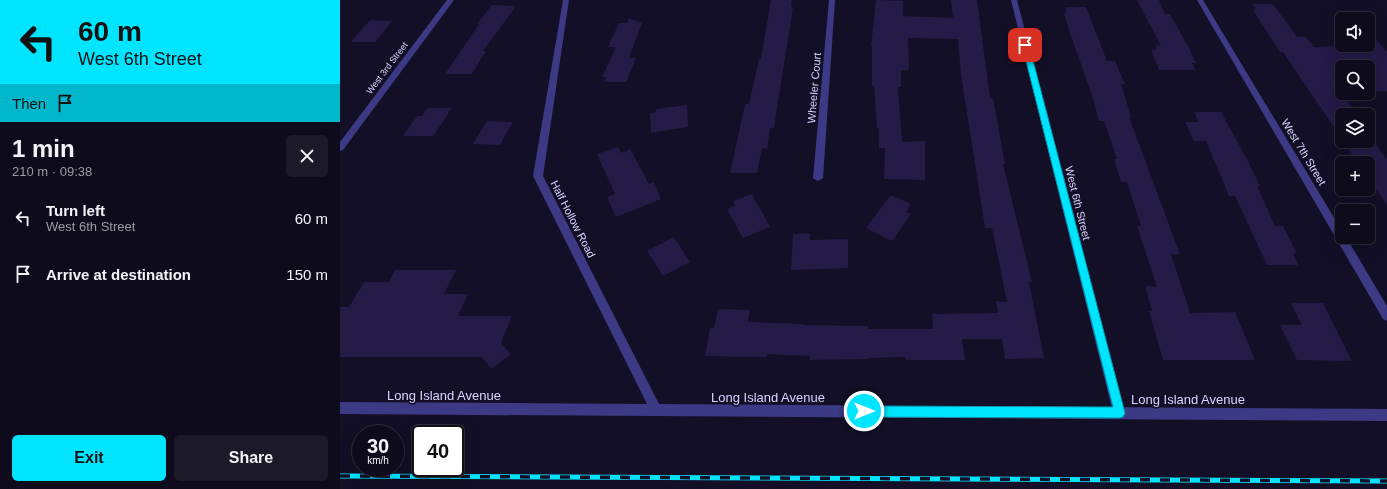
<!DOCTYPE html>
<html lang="en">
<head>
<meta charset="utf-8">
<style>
  :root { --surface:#0e0b1c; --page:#1c1929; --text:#f1f3f6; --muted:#9b9ba3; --line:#2e2b3b; --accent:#00e5ff }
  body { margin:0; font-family:Helvetica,sans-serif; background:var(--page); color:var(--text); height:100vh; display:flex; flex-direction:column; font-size:15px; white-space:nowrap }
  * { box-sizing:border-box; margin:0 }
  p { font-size:13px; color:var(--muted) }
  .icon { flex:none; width:22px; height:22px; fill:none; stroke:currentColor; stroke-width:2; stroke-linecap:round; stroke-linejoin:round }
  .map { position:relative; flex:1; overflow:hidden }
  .drawer { display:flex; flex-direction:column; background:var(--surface); width:340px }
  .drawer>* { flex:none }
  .hud { background:#00e5ff; color:#111; overflow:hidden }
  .controls { position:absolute; left:995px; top:12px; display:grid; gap:8px }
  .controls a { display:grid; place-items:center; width:40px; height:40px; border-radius:6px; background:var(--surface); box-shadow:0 4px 16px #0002,0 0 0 1px var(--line); font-size:20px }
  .speed { position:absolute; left:12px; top:425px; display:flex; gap:8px; font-size:20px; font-weight:700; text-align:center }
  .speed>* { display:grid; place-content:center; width:52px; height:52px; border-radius:50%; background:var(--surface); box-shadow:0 4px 16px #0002,0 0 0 1px var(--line); line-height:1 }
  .speed small { font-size:10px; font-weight:400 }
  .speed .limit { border:2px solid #111; border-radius:6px; background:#fff; color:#111 }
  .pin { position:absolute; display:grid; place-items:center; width:34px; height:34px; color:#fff; margin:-17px; border-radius:8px; box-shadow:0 2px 6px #0006 }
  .me { position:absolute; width:44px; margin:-22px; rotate:90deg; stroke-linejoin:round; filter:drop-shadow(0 0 3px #0008) }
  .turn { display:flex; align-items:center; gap:14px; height:84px; padding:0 12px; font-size:18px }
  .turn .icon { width:52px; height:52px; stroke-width:2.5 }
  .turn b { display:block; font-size:28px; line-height:34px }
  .then { display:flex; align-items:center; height:38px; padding:0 12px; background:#0003; gap:8px; font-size:15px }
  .round { display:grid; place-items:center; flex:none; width:42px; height:42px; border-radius:6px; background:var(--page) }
  .head { display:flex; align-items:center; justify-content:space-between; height:68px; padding:0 12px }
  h1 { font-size:24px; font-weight:700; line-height:30px }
  .action { display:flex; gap:8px; margin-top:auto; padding:8px 12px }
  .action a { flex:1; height:46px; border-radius:6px; background:var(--accent); color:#111; font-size:16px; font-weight:700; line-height:46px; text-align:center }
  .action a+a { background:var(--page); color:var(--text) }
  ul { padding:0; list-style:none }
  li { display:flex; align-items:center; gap:12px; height:56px; padding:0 12px }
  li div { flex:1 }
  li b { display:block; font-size:15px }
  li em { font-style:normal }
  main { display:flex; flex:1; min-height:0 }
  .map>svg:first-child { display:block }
  .building { fill:#241b47 }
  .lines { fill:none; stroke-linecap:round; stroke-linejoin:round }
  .minor { fill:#3d3a85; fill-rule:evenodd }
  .tertiary { fill:#3d3a85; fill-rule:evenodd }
  .rail-casing { stroke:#00e5ff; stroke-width:5 }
  .rail { stroke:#130f26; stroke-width:3.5; stroke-dasharray:10; stroke-linecap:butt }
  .route { fill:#00e5ff; stroke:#0095a6 }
  .labels { text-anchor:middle; stroke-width:3.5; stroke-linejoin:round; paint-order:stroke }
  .far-street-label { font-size:9px; fill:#d9d4ff; stroke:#130f26 }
  .street-label { font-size:11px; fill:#d9d4ff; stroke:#130f26 }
  .near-street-label { font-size:13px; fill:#d9d4ff; stroke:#130f26 }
</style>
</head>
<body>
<main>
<section class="drawer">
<div class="hud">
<div class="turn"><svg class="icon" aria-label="left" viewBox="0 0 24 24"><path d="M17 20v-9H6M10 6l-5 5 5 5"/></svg><div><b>60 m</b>West 6th Street</div></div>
<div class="then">Then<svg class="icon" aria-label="arrive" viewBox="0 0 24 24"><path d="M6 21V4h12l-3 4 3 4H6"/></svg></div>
</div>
<div class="head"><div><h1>1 min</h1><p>210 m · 09:38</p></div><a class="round"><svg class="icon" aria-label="close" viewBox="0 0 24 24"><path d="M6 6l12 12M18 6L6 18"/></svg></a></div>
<ul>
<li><svg class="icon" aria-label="left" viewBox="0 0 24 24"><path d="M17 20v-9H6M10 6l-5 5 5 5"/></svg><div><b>Turn left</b><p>West 6th Street</p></div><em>60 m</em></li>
<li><svg class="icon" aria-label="arrive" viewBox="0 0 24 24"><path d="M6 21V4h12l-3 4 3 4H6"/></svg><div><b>Arrive at destination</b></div><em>150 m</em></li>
</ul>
<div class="action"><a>Exit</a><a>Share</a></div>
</section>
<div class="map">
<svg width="1047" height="489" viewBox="0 0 1047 489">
  <rect width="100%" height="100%" fill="#130f26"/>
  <g class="building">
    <path d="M 431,0 L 452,0 L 451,7 L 453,7 L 434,128 L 430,128 L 427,149 L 422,148 L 417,173 L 390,173 L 405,104 L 409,104 L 419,59 L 421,59 Z"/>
    <path d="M 536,0 L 563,1 L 563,16 L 613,18 L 611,0 L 637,0 L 650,98 L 653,98 L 665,164 L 663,164 L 692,282 L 689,282 L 704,358 L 665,359 L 662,339 L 622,339 L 625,360 L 566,360 L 566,357 L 528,358 L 528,359 L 470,360 L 470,356 L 427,354 L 426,357 L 365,356 L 370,328 L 374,328 L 378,309 L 410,310 L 408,322 L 463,324 L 463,325 L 528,326 L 528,329 L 593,329 L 592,314 L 658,313 L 656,301 L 667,302 L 652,228 L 645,228 L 621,75 L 618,39 L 568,38 L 569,70 L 561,70 L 561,87 L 558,87 L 562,142 L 585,141 L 585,180 L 544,179 L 545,148 L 539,148 L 539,128 L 537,128 L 534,86 L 532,86 L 532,46 L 531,46 Z"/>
    <path d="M 797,0 L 819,0 L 825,14 L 830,14 L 848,46 L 856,63 L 852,63 L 856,70 L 819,70 L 811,50 L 817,50 L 815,45 L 821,46 Z"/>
    <path d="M 912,4 L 933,4 L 957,37 L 966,37 L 974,47 L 1028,45 L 1028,30 L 1047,52 L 1047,91 L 1028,91 L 1028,67 L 1002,67 L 1002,93 L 1012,93 L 1015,97 L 1005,97 L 1016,115 L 1002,115 L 1002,139 L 943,52 L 940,52 L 913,10 L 916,10 Z"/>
    <path d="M 152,5 L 176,6 L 143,51 L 146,51 L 132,74 L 105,74 L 139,24 L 137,24 Z"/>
    <path d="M 725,7 L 746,7 L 767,61 L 775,61 L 785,84 L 781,84 L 791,117 L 789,117 L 840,254 L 831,254 L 850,313 L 895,312 L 915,360 L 823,360 L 809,311 L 812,311 L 805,286 L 817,287 L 797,226 L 801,226 L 787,182 L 781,182 L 774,159 L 777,159 L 764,121 L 759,121 L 753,98 L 730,33 L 724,13 L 726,13 Z"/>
    <path d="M 289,18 L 302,23 L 289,58 L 296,58 L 286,82 L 264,82 L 266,77 L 262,77 L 276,47 L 268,47 L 279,23 L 287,23 Z"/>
    <path d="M 30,20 L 52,21 L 35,42 L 11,42 Z"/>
    <path d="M 347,105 L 348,127 L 311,133 L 310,113 L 316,112 L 316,109 Z"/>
    <path d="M 88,108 L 112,108 L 93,136 L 63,136 L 77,116 L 82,116 Z"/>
    <path d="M 854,112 L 881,112 L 907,159 L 920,186 L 917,186 L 935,226 L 943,226 L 957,254 L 953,253 L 958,265 L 927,265 L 895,196 L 889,196 L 866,141 L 854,141 L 845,122 L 859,122 Z"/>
    <path d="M 147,121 L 173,122 L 160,145 L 133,144 Z"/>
    <path d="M 1028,134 L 1047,160 L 1047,205 L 1028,177 L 1028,163 L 1018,163 L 1003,141 L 1028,141 Z"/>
    <path d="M 278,147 L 281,153 L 290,149 L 309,184 L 314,182 L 321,199 L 276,217 L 267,197 L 275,194 L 257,154 Z"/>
    <path d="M 412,194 L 430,227 L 403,238 L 387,209 L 395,206 L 393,201 Z"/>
    <path d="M 551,195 L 571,204 L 566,212 L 571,214 L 552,241 L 526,228 Z"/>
    <path d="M 470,233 L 470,240 L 508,239 L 508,268 L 451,270 L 453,234 Z"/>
    <path d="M 334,237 L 350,262 L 323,276 L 307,251 Z"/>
    <path d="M 55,270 L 116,270 L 104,294 L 128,294 L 118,316 L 172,316 L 161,343 L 171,354 L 151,369 L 142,357 L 0,357 L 0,307 L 9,307 L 24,282 L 49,282 Z"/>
    <path d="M 951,303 L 983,303 L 1012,361 L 957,360 L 940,325 L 962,325 Z"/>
  </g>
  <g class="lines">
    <g class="minor">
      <path d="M 107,0 L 114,0 L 3,150 L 0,151 L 0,142 Z"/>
      <path d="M 489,0 L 495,0 L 483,178 L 478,181 L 473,178 Z"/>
      <path d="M 671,0 L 677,0 L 785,413 L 783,417 L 779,419 L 775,417 L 773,413 Z"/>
      <path d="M 857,0 L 863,0 L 1002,231 L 1002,237 L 1006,237 L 1047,306 L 1047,321 L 1043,319 Z"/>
    </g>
    <path class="tertiary" d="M 223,0 L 229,0 L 203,176 L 319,404 L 1047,409 L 1047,421 L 0,414 L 0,402 L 307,404 L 193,176 Z"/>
    <g class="rail-casing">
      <path id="rail" d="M 0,476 L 1047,481"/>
    </g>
    <use href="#rail" class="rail"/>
  </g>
  <path class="route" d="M 683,43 L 689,45 L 785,413 L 783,417 L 779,418 L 524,417 L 520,415 L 518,411 L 520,408 L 524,406 L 773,407 L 682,45 Z"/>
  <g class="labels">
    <g class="far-street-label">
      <text transform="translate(47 68) rotate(-53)" y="3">West 3rd Street</text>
    </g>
    <g class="street-label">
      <text transform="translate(474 88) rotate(-85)" y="4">Wheeler Court</text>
      <text transform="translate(964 152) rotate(59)" y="4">West 7th Street</text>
      <text transform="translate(738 203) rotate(76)" y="4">West 6th Street</text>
      <text transform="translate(233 219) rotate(63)" y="4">Half Hollow Road</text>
    </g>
    <g class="near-street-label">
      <text x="104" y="400">Long Island Avenue</text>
      <text x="428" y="402">Long Island Avenue</text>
      <text x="848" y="404">Long Island Avenue</text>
    </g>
  </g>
</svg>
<div class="controls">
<a><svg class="icon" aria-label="sound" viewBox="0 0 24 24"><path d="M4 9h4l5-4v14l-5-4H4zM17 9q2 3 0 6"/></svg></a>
<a><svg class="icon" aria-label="search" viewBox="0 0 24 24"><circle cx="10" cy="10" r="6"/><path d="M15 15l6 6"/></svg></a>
<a><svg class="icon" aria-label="layers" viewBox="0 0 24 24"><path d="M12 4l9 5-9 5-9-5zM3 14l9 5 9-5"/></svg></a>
<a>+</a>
<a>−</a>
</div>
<div class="speed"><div>30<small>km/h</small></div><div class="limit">40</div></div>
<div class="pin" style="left:685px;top:45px;background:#d93025"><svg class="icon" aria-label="arrive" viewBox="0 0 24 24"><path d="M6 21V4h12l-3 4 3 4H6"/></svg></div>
<svg class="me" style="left:524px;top:411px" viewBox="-20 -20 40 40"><circle r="17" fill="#00e5ff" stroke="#fff" stroke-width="3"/><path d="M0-11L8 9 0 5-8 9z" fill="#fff"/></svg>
</div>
</main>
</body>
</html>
